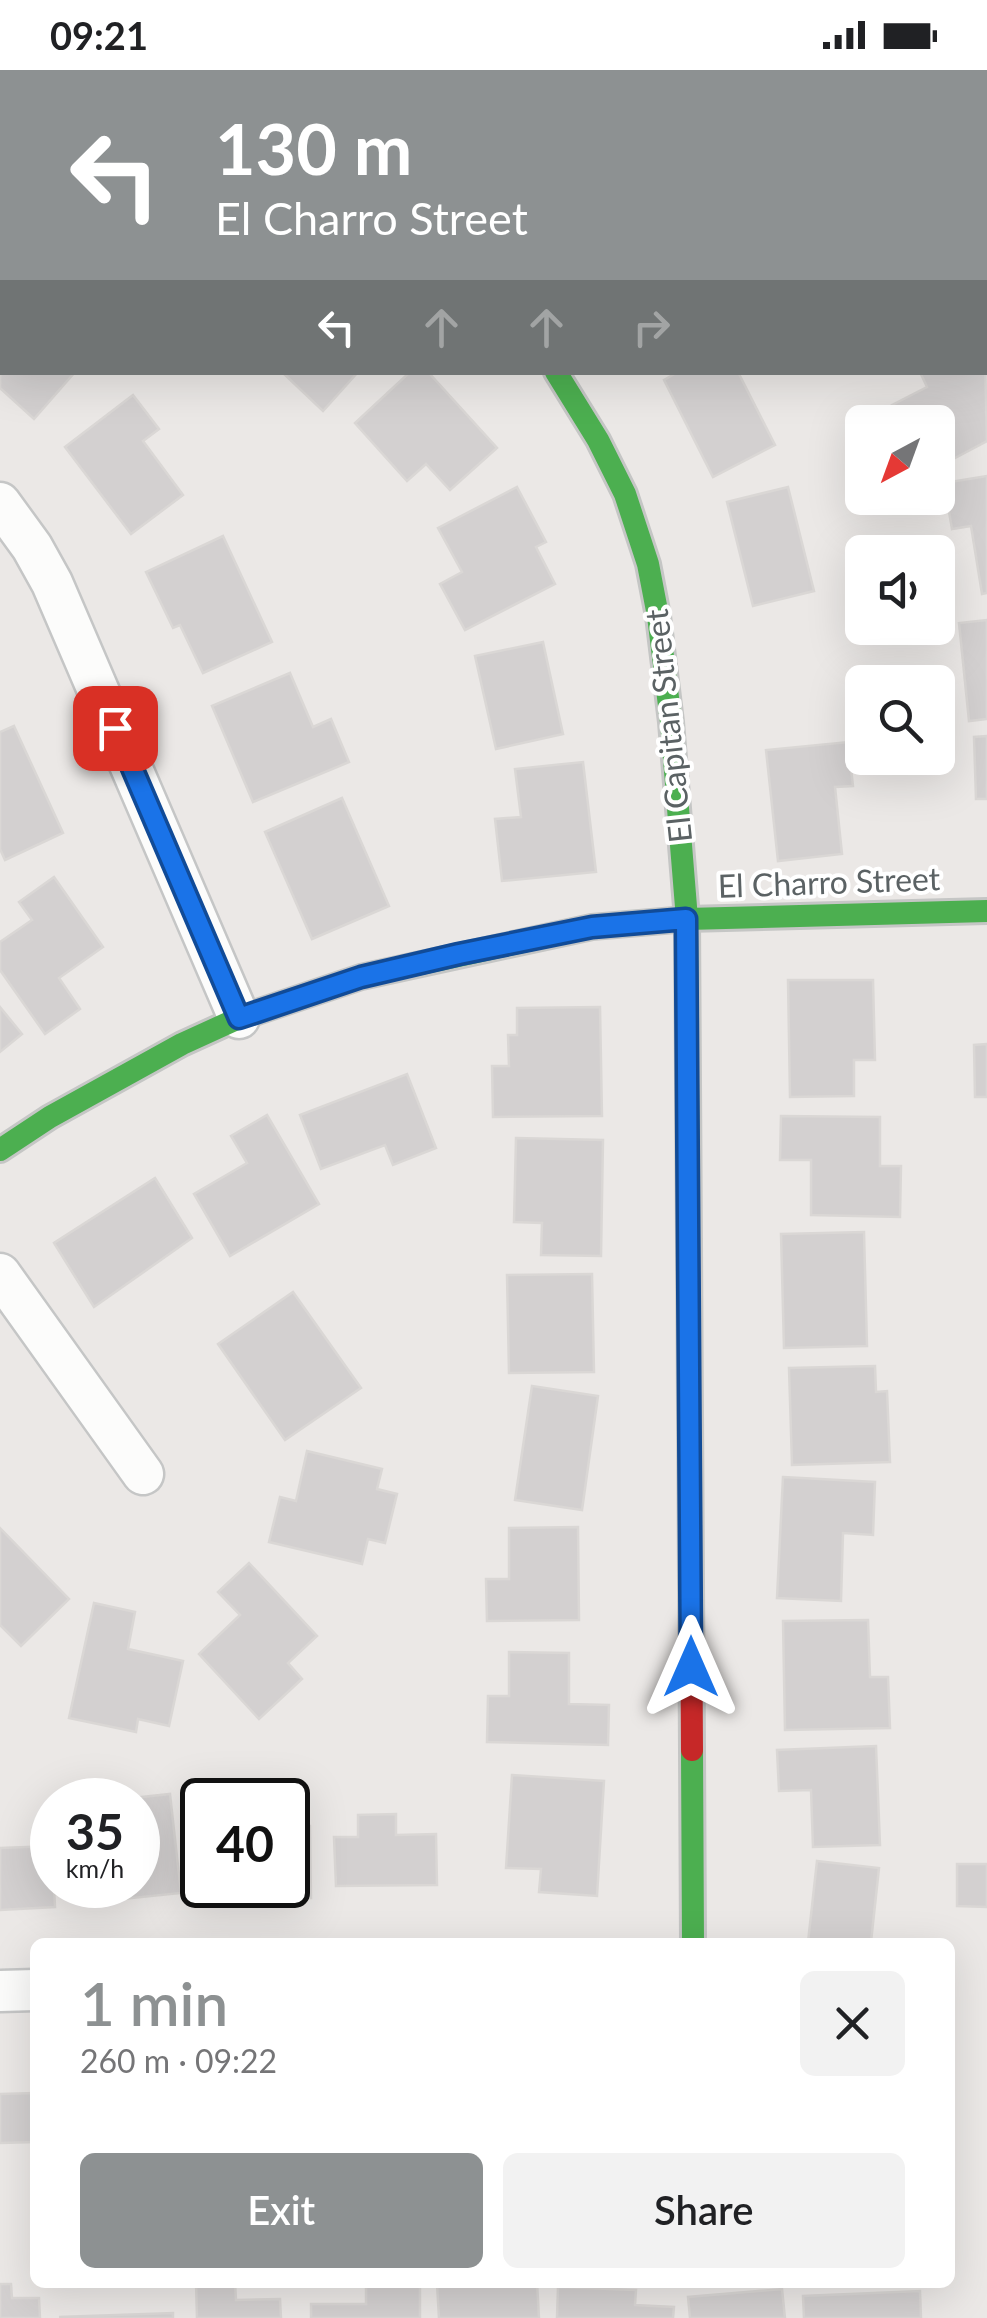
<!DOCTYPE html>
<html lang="en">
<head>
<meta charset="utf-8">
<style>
  :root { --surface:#fff; --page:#f2f2f2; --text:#202124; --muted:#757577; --accent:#8d9192 }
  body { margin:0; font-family:Lato,sans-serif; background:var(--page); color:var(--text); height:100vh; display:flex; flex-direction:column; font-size:38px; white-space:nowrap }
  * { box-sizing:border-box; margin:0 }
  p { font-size:32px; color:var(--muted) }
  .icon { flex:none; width:55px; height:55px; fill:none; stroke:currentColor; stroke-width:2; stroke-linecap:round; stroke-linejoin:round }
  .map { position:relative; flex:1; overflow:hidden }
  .sheet { position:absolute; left:30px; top:1868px; width:925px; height:350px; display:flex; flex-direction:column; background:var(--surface); border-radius:15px; box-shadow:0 10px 40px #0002 }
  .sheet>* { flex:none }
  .hud { position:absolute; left:0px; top:0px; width:988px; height:305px; box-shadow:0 10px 40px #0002; background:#8d9192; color:#fff; overflow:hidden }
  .needle { width:65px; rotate:221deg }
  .controls { position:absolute; left:845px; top:335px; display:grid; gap:20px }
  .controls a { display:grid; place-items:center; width:110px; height:110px; border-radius:15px; background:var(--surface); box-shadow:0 10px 40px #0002; font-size:50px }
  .speed { position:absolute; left:30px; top:1708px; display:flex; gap:20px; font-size:50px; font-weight:700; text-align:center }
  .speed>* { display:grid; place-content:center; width:130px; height:130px; border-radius:50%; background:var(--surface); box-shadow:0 10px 40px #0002; line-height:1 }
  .speed small { font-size:25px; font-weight:400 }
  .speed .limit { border:5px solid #111; border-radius:15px; background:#fff; color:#111 }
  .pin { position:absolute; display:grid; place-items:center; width:85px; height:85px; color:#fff; margin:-42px; border-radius:20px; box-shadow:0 5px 15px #0006 }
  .me { position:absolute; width:110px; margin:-55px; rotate:0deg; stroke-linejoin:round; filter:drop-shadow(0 0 8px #0008) }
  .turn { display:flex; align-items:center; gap:35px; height:210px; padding:0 50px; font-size:45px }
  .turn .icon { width:130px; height:130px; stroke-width:2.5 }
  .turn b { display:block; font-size:70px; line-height:85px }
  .lanes { display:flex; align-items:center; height:95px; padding:0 50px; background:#0003; justify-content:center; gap:50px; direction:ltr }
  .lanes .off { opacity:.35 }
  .round { display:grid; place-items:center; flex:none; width:105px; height:105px; border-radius:15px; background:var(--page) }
  .head { display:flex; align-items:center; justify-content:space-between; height:170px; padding:0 50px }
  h1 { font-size:60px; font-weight:600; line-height:75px; color:var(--accent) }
  .action { display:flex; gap:20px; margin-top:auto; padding:20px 50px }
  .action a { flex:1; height:115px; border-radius:15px; background:var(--accent); color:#fff; font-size:40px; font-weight:600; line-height:115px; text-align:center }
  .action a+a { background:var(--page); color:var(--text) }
  .status { display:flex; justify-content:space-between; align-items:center; height:70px; padding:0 50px; background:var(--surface); direction:ltr }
  .status svg { height:28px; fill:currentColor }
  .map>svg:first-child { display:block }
  .building { fill:#d3d0d0; stroke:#dad7d5; stroke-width:2.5 }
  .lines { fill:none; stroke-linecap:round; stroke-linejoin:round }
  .street-casing { stroke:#c5c6c6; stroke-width:45 }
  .fast-casing { stroke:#c5c6c5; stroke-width:28 }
  .jam-casing { stroke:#c5c6c5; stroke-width:28 }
  .street { stroke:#fcfcfb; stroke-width:40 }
  .fast { stroke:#4caf50; stroke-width:22 }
  .jam { stroke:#c62828; stroke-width:22 }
  .route-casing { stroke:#114b97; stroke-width:25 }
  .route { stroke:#1a73e8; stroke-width:18 }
  .labels { text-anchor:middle; stroke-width:8; stroke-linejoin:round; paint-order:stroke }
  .street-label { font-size:32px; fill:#5b6264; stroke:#fff }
</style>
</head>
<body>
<div class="status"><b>09:21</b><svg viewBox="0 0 49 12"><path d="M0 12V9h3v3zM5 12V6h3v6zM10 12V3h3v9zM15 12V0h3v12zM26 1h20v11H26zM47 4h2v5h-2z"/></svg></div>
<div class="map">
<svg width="987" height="2248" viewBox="0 0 987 2248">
  <rect width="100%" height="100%" fill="#ebe8e6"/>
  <g class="building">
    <path d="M 0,0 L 83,0 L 2,2 L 2,36 Z"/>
    <path d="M 413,0 L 511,0 L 514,2 L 411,2 Z"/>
    <path d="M 659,0 L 773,0 L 770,2 Z"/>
    <path d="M 2,220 L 2,302 L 75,302 L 34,349 L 0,318 Z"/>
    <path d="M 985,289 L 987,371 L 938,397 L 938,352 L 901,352 L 892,335 L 927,317 L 920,302 L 985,302 Z"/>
    <path d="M 282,302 L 358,302 L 323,341 Z"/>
    <path d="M 410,302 L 428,302 L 497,378 L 450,420 L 426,394 L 407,411 L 355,353 Z"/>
    <path d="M 678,302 L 738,302 L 775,375 L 713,407 L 664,310 Z"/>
    <path d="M 133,325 L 159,359 L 143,371 L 183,425 L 131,464 L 65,377 Z"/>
    <path d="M 987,406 L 987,523 L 982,524 L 971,456 L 952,459 L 944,413 Z"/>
    <path d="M 517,417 L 546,472 L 536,477 L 555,514 L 465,560 L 440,514 L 462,502 L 438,458 Z"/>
    <path d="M 788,417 L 814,521 L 753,536 L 727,432 Z"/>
    <path d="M 223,466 L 272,572 L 203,603 L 180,555 L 173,558 L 146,502 Z"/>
    <path d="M 987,550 L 987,649 L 969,651 L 959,553 Z"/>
    <path d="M 543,572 L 563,664 L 496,679 L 475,586 Z"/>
    <path d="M 290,603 L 313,657 L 331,649 L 349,692 L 253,732 L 212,636 Z"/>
    <path d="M 14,656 L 63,763 L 5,790 L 0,779 L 0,662 Z"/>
    <path d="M 987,666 L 987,729 L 976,729 L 974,667 Z"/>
    <path d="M 848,672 L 853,716 L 835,717 L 842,784 L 778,791 L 766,680 Z"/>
    <path d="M 583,692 L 596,802 L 502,811 L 495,749 L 521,747 L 515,699 Z"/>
    <path d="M 342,728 L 389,836 L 312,869 L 265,762 Z"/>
    <path d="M 54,807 L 103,877 L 59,908 L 80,939 L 45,964 L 0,900 L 0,872 L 32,850 L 19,832 Z"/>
    <path d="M 788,910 L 873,910 L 875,990 L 854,990 L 854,1026 L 790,1027 Z"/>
    <path d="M 0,937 L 22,964 L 0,982 Z"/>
    <path d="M 600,937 L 602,1046 L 493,1047 L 492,996 L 509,996 L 508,965 L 517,965 L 517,938 Z"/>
    <path d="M 987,974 L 987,1027 L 975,1027 L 974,975 Z"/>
    <path d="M 407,1004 L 436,1078 L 393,1095 L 385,1075 L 321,1099 L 300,1045 Z"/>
    <path d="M 267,1045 L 319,1134 L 230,1186 L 194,1124 L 247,1093 L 231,1066 Z"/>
    <path d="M 781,1046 L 880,1047 L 880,1096 L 901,1096 L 900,1147 L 811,1145 L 811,1090 L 780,1090 Z"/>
    <path d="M 516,1068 L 603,1070 L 601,1186 L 541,1185 L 542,1153 L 514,1152 Z"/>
    <path d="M 155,1108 L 192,1168 L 94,1237 L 54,1173 Z"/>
    <path d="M 864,1162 L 867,1276 L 784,1278 L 781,1164 Z"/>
    <path d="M 592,1204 L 594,1302 L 509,1303 L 507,1205 Z"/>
    <path d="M 293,1222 L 361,1318 L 285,1370 L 218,1274 Z"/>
    <path d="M 875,1296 L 876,1322 L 887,1321 L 890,1392 L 792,1395 L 789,1298 Z"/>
    <path d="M 532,1316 L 598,1326 L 582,1440 L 515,1430 Z"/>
    <path d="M 307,1381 L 382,1399 L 377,1419 L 397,1424 L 385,1473 L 368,1469 L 362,1494 L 269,1472 L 280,1427 L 296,1431 Z"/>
    <path d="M 783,1407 L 875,1412 L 873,1465 L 843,1463 L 841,1531 L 777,1528 Z"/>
    <path d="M 578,1457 L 579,1550 L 487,1551 L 486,1509 L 509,1509 L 509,1458 Z"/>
    <path d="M 0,1458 L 69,1529 L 21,1576 L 0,1555 Z"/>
    <path d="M 249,1493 L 317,1566 L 288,1593 L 302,1609 L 259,1649 L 199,1584 L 240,1545 L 218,1522 Z"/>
    <path d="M 94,1533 L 135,1542 L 128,1579 L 183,1591 L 169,1656 L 138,1649 L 136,1662 L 69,1648 Z"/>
    <path d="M 868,1550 L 870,1607 L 888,1607 L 890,1658 L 785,1660 L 783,1551 Z"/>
    <path d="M 509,1582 L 569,1583 L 569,1634 L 609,1635 L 608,1675 L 487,1672 L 488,1626 L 509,1626 Z"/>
    <path d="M 876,1676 L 880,1775 L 813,1777 L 811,1720 L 779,1721 L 777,1680 Z"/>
    <path d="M 512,1705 L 604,1711 L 597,1826 L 539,1822 L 541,1799 L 506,1798 Z"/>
    <path d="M 170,1724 L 181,1823 L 85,1833 L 83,1815 L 138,1815 L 138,1730 L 114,1730 Z"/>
    <path d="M 396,1744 L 396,1765 L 436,1764 L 437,1815 L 336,1816 L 334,1767 L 358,1767 L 358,1745 Z"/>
    <path d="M 288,1756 L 310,1756 L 311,1828 L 196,1830 L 194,1758 L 202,1758 L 202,1815 L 288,1815 Z"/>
    <path d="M 52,1776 L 55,1837 L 0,1840 L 0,1778 Z"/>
    <path d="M 817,1791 L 879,1798 L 871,1872 L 808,1872 Z"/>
    <path d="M 957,1794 L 987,1794 L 987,1837 L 957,1836 Z"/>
    <path d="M 35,2023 L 35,2072 L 0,2073 L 0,2024 Z"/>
    <path d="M 196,2212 L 235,2212 L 236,2230 L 280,2229 L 281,2248 L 197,2248 Z"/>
    <path d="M 366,2212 L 420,2212 L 420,2248 L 311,2248 L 311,2234 L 366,2234 Z"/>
    <path d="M 537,2212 L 539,2248 L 439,2248 L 437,2214 Z"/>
    <path d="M 0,2214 L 11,2214 L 12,2228 L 39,2228 L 40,2248 L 0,2248 Z"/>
    <path d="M 558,2217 L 636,2220 L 635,2235 L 674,2237 L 673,2248 L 557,2248 Z"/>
    <path d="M 782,2219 L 785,2248 L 690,2248 L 688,2227 Z"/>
    <path d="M 920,2221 L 921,2248 L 804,2248 L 803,2226 Z"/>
    <path d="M 173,2243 L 173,2248 L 59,2247 Z"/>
  </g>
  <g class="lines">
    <g class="street-casing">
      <g id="street">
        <path d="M 230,0 L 233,2"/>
        <path d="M 930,0 L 932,2"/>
        <path d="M 985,85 L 987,89"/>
        <path d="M 0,433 L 32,477 L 52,513 L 239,948"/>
        <path d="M 0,1204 L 143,1404"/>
        <path d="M 0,1921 L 35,1920"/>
      </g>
    </g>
    <g class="fast-casing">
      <g id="fast">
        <path d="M 556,302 L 598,370 L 625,424 L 648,494 L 658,546 L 671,652 L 687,849 L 689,1174"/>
        <path d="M 0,1080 L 50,1047 L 182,974 L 239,948 L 361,907 L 592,857 L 687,849 L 987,841"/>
        <path d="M 692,1680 L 693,1872"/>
      </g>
    </g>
    <g class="jam-casing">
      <path id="jam" d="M 689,1174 L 692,1680"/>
    </g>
    <use href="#street" class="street"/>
    <use href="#fast" class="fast"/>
    <use href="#jam" class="jam"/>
  </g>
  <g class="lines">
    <g class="route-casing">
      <path id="route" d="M 115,658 L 239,948 L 361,907 L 459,884 L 592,857 L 686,849 L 691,1597"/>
    </g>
    <use href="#route" class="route"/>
  </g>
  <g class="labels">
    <g class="street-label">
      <text transform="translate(669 656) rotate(-96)" y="11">El Capitan Street</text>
      <text transform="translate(829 813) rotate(-2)" y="11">El Charro Street</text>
    </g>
  </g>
</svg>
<div class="controls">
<a><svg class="needle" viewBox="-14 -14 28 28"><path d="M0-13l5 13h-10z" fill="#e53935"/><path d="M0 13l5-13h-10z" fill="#757577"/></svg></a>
<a><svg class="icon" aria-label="sound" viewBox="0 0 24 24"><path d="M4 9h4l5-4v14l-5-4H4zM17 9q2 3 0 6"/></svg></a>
<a><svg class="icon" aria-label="search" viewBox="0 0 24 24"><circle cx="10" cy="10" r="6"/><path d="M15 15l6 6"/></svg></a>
</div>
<div class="speed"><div>35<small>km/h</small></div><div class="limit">40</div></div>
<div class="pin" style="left:115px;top:658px;background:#d93025"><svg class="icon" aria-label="arrive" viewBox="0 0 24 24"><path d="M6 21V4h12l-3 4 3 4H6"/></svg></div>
<svg class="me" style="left:691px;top:1597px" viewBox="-20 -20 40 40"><path d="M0-17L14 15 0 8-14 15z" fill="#1a73e8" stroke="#fff" stroke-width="4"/></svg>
<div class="hud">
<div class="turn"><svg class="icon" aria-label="left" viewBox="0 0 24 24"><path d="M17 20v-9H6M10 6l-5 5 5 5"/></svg><div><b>130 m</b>El Charro Street</div></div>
<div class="lanes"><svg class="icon" aria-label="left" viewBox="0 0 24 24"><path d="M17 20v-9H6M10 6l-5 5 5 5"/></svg><svg class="icon off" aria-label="ahead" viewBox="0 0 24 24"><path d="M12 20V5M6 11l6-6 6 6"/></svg><svg class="icon off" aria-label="ahead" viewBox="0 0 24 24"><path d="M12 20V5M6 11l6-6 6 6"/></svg><svg class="icon off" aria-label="right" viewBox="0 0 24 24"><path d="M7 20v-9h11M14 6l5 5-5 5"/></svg></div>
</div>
<section class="sheet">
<div class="head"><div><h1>1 min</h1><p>260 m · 09:22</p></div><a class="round"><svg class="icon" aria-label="close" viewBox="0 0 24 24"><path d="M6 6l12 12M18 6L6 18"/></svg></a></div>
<div class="action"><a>Exit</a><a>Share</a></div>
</section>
</div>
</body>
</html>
